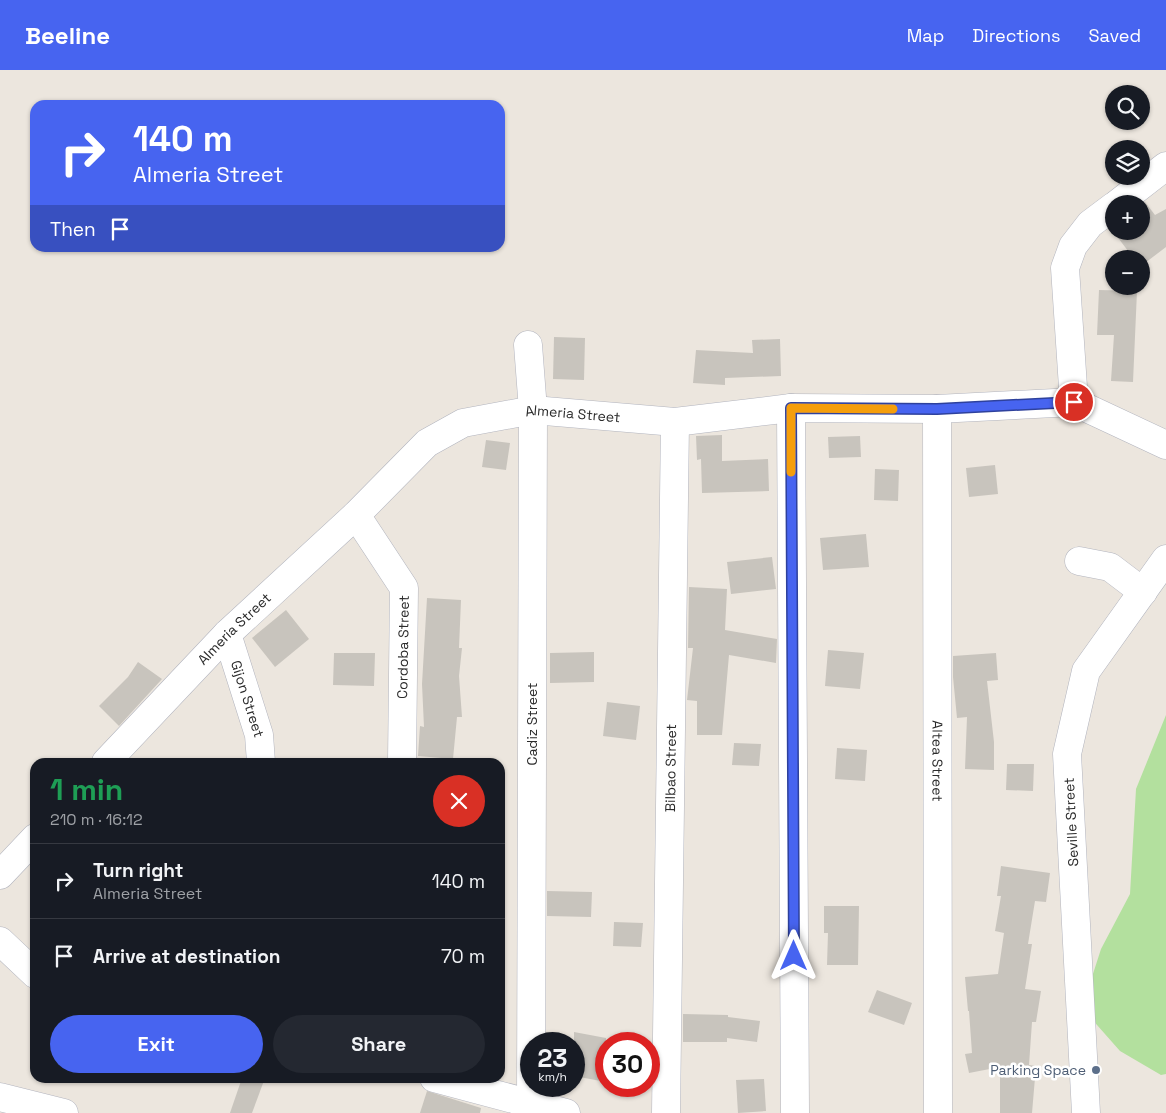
<!DOCTYPE html>
<html lang="en">
<head>
<meta charset="utf-8">
<style>
  :root { --surface:#171b24; --page:#242831; --text:#f1f3f6; --muted:#9ea1a6; --line:#363941; --accent:#4764f0 }
  body { margin:0; font-family:"Space Grotesk",sans-serif; background:var(--page); color:var(--text); height:100vh; display:flex; flex-direction:column; font-size:19px; white-space:nowrap }
  * { box-sizing:border-box; margin:0 }
  p { font-size:16px; color:var(--muted) }
  .icon { flex:none; width:28px; height:28px; fill:none; stroke:currentColor; stroke-width:2; stroke-linecap:round; stroke-linejoin:round }
  .map { position:relative; flex:1; overflow:hidden }
  .details { position:absolute; left:30px; top:688px; width:475px; height:325px; display:flex; flex-direction:column; background:var(--surface); border-radius:15px; box-shadow:0 1px 4px #0004 }
  .details>* { flex:none }
  .guide { position:absolute; left:30px; top:30px; width:475px; height:152px; border-radius:15px; box-shadow:0 1px 4px #0004; background:#4764f0; color:#fff; overflow:hidden }
  .buttons { position:absolute; left:1105px; top:15px; display:grid; gap:10px }
  .buttons a { display:grid; place-items:center; width:45px; height:45px; border-radius:50%; background:var(--surface); box-shadow:0 1px 4px #0004; font-size:25px }
  .speed { position:absolute; left:520px; top:962px; display:flex; gap:10px; font-size:25px; font-weight:700; text-align:center }
  .speed>* { display:grid; place-content:center; width:65px; height:65px; border-radius:50%; background:var(--surface); box-shadow:0 1px 4px #0004; line-height:1 }
  .speed small { font-size:12px; font-weight:400 }
  .speed .limit { border:8px solid #d22; background:#fff; color:#111 }
  .pin { position:absolute; display:grid; place-items:center; width:42px; height:42px; color:#fff; margin:-21px; border:2px solid #fff; border-radius:50%; box-shadow:0 1px 5px #0007 }
  .me { position:absolute; width:55px; margin:-28px; rotate:0deg; stroke-linejoin:round; filter:drop-shadow(0 0 4px #0008) }
  .turn { display:flex; align-items:center; gap:18px; height:105px; padding:0 20px; font-size:22px }
  .turn .icon { width:65px; height:65px; stroke-width:2.5 }
  .turn b { display:block; font-size:35px; line-height:42px }
  .then { display:flex; align-items:center; height:48px; padding:0 20px; background:#0003; gap:10px; font-size:19px }
  .round { display:grid; place-items:center; flex:none; width:52px; height:52px; border-radius:26px; background:var(--page) }
  .summary { display:flex; align-items:center; justify-content:space-between; height:85px; padding:0 20px }
  h1 { font-size:30px; font-weight:700; line-height:38px; color:#1e9e55 }
  .cta { display:flex; gap:10px; margin-top:auto; padding:10px 20px }
  .cta a { flex:1; height:58px; border-radius:30px; background:var(--accent); color:#fff; font-size:20px; font-weight:700; line-height:58px; text-align:center }
  .cta a+a { background:var(--page); color:var(--text) }
  ul { padding:0; list-style:none }
  li { display:flex; align-items:center; gap:15px; height:75px; padding:0 20px; border-top:1px solid var(--line) }
  li div { flex:1 }
  li b { display:block; font-size:19px }
  li em { font-style:normal }
  header { display:flex; align-items:center; gap:30px; box-sizing:border-box; height:70px; padding:0 25px; background:var(--accent); color:#fff }
  header strong { font-size:24px }
  nav { display:flex; gap:28px; margin-inline-start:auto; font-size:18px }
  .map>svg:first-child { display:block }
  .green { fill:#b3e09e }
  .building { fill:#c8c4bd }
  .lines { fill:none; stroke-linecap:round; stroke-linejoin:round }
  .minor-casing { stroke:#b2b4be; stroke-width:29 }
  .minor { stroke:#fff; stroke-width:28 }
  .route-casing { stroke:#2e419c; stroke-width:12 }
  .route { stroke:#4764f0; stroke-width:9 }
  .slow { stroke:#f59e0b; stroke-width:9 }
  .service-dot { fill:#5c6f8a; stroke:#fff; stroke-width:2 }
  .labels { text-anchor:middle; stroke-width:5; stroke-linejoin:round; paint-order:stroke }
  .street-label { font-size:14px; fill:#2b2b2b; stroke:#fff }
  .service-label { font-size:14px; fill:#4e5e75; stroke:#fff; text-anchor:end }
</style>
</head>
<body>
<header>
<strong>Beeline</strong>
<nav><a>Map</a><a>Directions</a><a>Saved</a></nav>
</header>
<div class="map">
<svg width="1166" height="1043" viewBox="0 0 1166 1043">
  <rect width="100%" height="100%" fill="#ece6de"/>
  <path class="green" d="M 1166,645 L 1166,1004 L 1161,1005 L 1120,981 L 1082,938 L 1101,879 L 1130,824 L 1136,719 Z"/>
  <g class="building">
    <path d="M 1145,132 L 1155,145 L 1166,139 L 1166,177 L 1141,196 L 1141,189 L 1134,189 L 1113,161 L 1141,161 L 1141,135 Z"/>
    <path d="M 1099,220 L 1137,221 L 1133,312 L 1111,311 L 1114,265 L 1097,265 Z"/>
    <path d="M 554,267 L 585,268 L 584,310 L 553,309 Z"/>
    <path d="M 780,269 L 781,306 L 725,308 L 725,315 L 693,313 L 696,280 L 753,283 L 752,270 Z"/>
    <path d="M 722,365 L 722,391 L 768,389 L 769,421 L 702,423 L 701,389 L 697,390 L 696,366 Z"/>
    <path d="M 860,366 L 861,387 L 829,388 L 828,367 Z"/>
    <path d="M 486,370 L 510,373 L 506,400 L 482,397 Z"/>
    <path d="M 995,395 L 998,424 L 969,427 L 966,398 Z"/>
    <path d="M 875,399 L 899,400 L 898,431 L 874,430 Z"/>
    <path d="M 866,464 L 869,497 L 823,500 L 820,468 Z"/>
    <path d="M 772,487 L 776,519 L 731,524 L 727,492 Z"/>
    <path d="M 689,517 L 727,519 L 725,560 L 777,569 L 776,593 L 729,585 L 722,665 L 697,665 L 697,631 L 687,630 L 693,578 L 688,578 Z"/>
    <path d="M 427,528 L 461,530 L 459,578 L 462,578 L 459,606 L 462,647 L 457,647 L 453,689 L 418,686 L 420,656 L 424,657 L 422,614 Z"/>
    <path d="M 286,540 L 309,569 L 275,597 L 252,568 Z"/>
    <path d="M 828,580 L 864,583 L 860,619 L 825,616 Z"/>
    <path d="M 594,582 L 594,612 L 550,613 L 550,583 Z"/>
    <path d="M 334,583 L 375,583 L 374,616 L 333,615 Z"/>
    <path d="M 996,583 L 998,610 L 987,611 L 994,672 L 994,700 L 965,699 L 967,647 L 957,648 L 953,607 L 953,586 Z"/>
    <path d="M 138,592 L 162,609 L 119,656 L 99,636 L 128,607 Z"/>
    <path d="M 607,632 L 640,636 L 636,670 L 603,666 Z"/>
    <path d="M 734,673 L 761,674 L 759,696 L 732,695 Z"/>
    <path d="M 837,678 L 867,680 L 865,711 L 835,709 Z"/>
    <path d="M 1007,694 L 1034,694 L 1033,721 L 1006,720 Z"/>
    <path d="M 1001,796 L 1050,803 L 1046,832 L 1035,831 L 1028,874 L 1032,874 L 1025,919 L 1041,921 L 1036,952 L 1032,952 L 1029,995 L 1036,996 L 1032,1043 L 1000,1043 L 1000,997 L 969,1003 L 965,984 L 972,983 L 969,941 L 968,941 L 965,907 L 998,904 L 1004,863 L 995,861 L 1001,826 L 997,826 Z"/>
    <path d="M 547,821 L 592,822 L 591,847 L 547,846 Z"/>
    <path d="M 824,836 L 859,836 L 858,895 L 827,895 L 828,863 L 824,863 Z"/>
    <path d="M 614,852 L 643,853 L 641,877 L 613,876 Z"/>
    <path d="M 877,920 L 912,933 L 904,955 L 868,942 Z"/>
    <path d="M 683,944 L 728,945 L 728,947 L 760,951 L 757,972 L 727,968 L 727,972 L 683,972 Z"/>
    <path d="M 574,962 L 606,968 L 606,1012 L 574,1006 Z"/>
    <path d="M 242,1008 L 265,1008 L 252,1043 L 230,1043 Z"/>
    <path d="M 764,1009 L 766,1041 L 738,1043 L 736,1010 Z"/>
    <path d="M 427,1021 L 481,1038 L 480,1043 L 420,1043 Z"/>
  </g>
  <g class="lines">
    <g class="minor-casing">
      <g id="minor">
        <path d="M 1117,134 L 1166,96"/>
        <path d="M 528,275 L 533,340 L 531,1034"/>
        <path d="M 1074,332 L 1065,198 L 1073,176 L 1090,154 L 1114,136"/>
        <path d="M 791,338 L 795,1043"/>
        <path id="s1" d="M 937,339 L 938,1043"/>
        <path d="M 356,445 L 404,518 L 402,692"/>
        <path d="M 1079,491 L 1110,497 L 1143,522"/>
        <path id="s2" d="M 227,564 L 259,665 L 261,692"/>
        <path id="s3" d="M 106,692 L 227,564 L 356,445 L 427,373 L 463,353 L 533,340 L 675,352 L 791,338 L 937,339 L 1074,332 L 1166,375"/>
        <path d="M 0,805 L 35,768"/>
        <path d="M 0,871 L 35,904"/>
        <path d="M 434,1008 L 566,1043"/>
        <path d="M 0,1027 L 64,1043"/>
        <path id="s4" d="M 666,1043 L 675,352"/>
        <path d="M 1086,1043 L 1067,684 L 1086,601 L 1166,489"/>
      </g>
    </g>
    <use href="#minor" class="minor"/>
  </g>
  <g class="lines">
    <g class="route-casing">
      <path id="route" d="M 794,886 L 791,338 L 937,339 L 1074,332"/>
    </g>
    <use href="#route" class="route"/>
    <path class="slow" d="M 791,402 L 791,338 L 893,339"/>
  </g>
  <circle class="service-dot" cx="1096" cy="1000" r="5"/>
  <g class="labels">
    <g class="street-label">
      <text dy="5" stroke="none"><textPath href="#s3" startOffset="605">Almeria Street</textPath></text>
      <text dy="5" stroke="none"><textPath href="#s3" startOffset="185">Almeria Street</textPath></text>
      <text transform="translate(403 577) rotate(-89)" y="5">Cordoba Street</text>
      <text dy="5" stroke="none"><textPath href="#s2" startOffset="68">Gijon Street</textPath></text>
      <text transform="translate(532 654) rotate(-90)" y="5">Cadiz Street</text>
      <text dy="5" stroke="none"><textPath href="#s1" startOffset="352">Altea Street</textPath></text>
      <text dy="5" stroke="none"><textPath href="#s4" startOffset="345">Bilbao Street</textPath></text>
      <text transform="translate(1071 752) rotate(-93)" y="5">Seville Street</text>
    </g>
    <g class="service-label">
      <text x="1086" y="1005">Parking Space</text>
    </g>
  </g>
</svg>
<div class="buttons">
<a><svg class="icon" aria-label="search" viewBox="0 0 24 24"><circle cx="10" cy="10" r="6"/><path d="M15 15l6 6"/></svg></a>
<a><svg class="icon" aria-label="layers" viewBox="0 0 24 24"><path d="M12 4l9 5-9 5-9-5zM3 14l9 5 9-5"/></svg></a>
<a>+</a>
<a>−</a>
</div>
<div class="speed"><div>23<small>km/h</small></div><div class="limit">30</div></div>
<div class="pin" style="left:1074px;top:332px;background:#d93025"><svg class="icon" aria-label="arrive" viewBox="0 0 24 24"><path d="M6 21V4h12l-3 4 3 4H6"/></svg></div>
<svg class="me" style="left:794px;top:886px" viewBox="-20 -20 40 40"><path d="M0-17L14 15 0 8-14 15z" fill="#4764f0" stroke="#fff" stroke-width="4"/></svg>
<div class="guide">
<div class="turn"><svg class="icon" aria-label="right" viewBox="0 0 24 24"><path d="M7 20v-9h11M14 6l5 5-5 5"/></svg><div><b>140 m</b>Almeria Street</div></div>
<div class="then">Then<svg class="icon" aria-label="arrive" viewBox="0 0 24 24"><path d="M6 21V4h12l-3 4 3 4H6"/></svg></div>
</div>
<section class="details">
<div class="summary"><div><h1>1 min</h1><p>210 m · 16:12</p></div><a class="round" style="background:#d93025;color:#fff"><svg class="icon" aria-label="close" viewBox="0 0 24 24"><path d="M6 6l12 12M18 6L6 18"/></svg></a></div>
<ul>
<li><svg class="icon" aria-label="right" viewBox="0 0 24 24"><path d="M7 20v-9h11M14 6l5 5-5 5"/></svg><div><b>Turn right</b><p>Almeria Street</p></div><em>140 m</em></li>
<li><svg class="icon" aria-label="arrive" viewBox="0 0 24 24"><path d="M6 21V4h12l-3 4 3 4H6"/></svg><div><b>Arrive at destination</b></div><em>70 m</em></li>
</ul>
<div class="cta"><a>Exit</a><a>Share</a></div>
</section>
</div>
</body>
</html>
